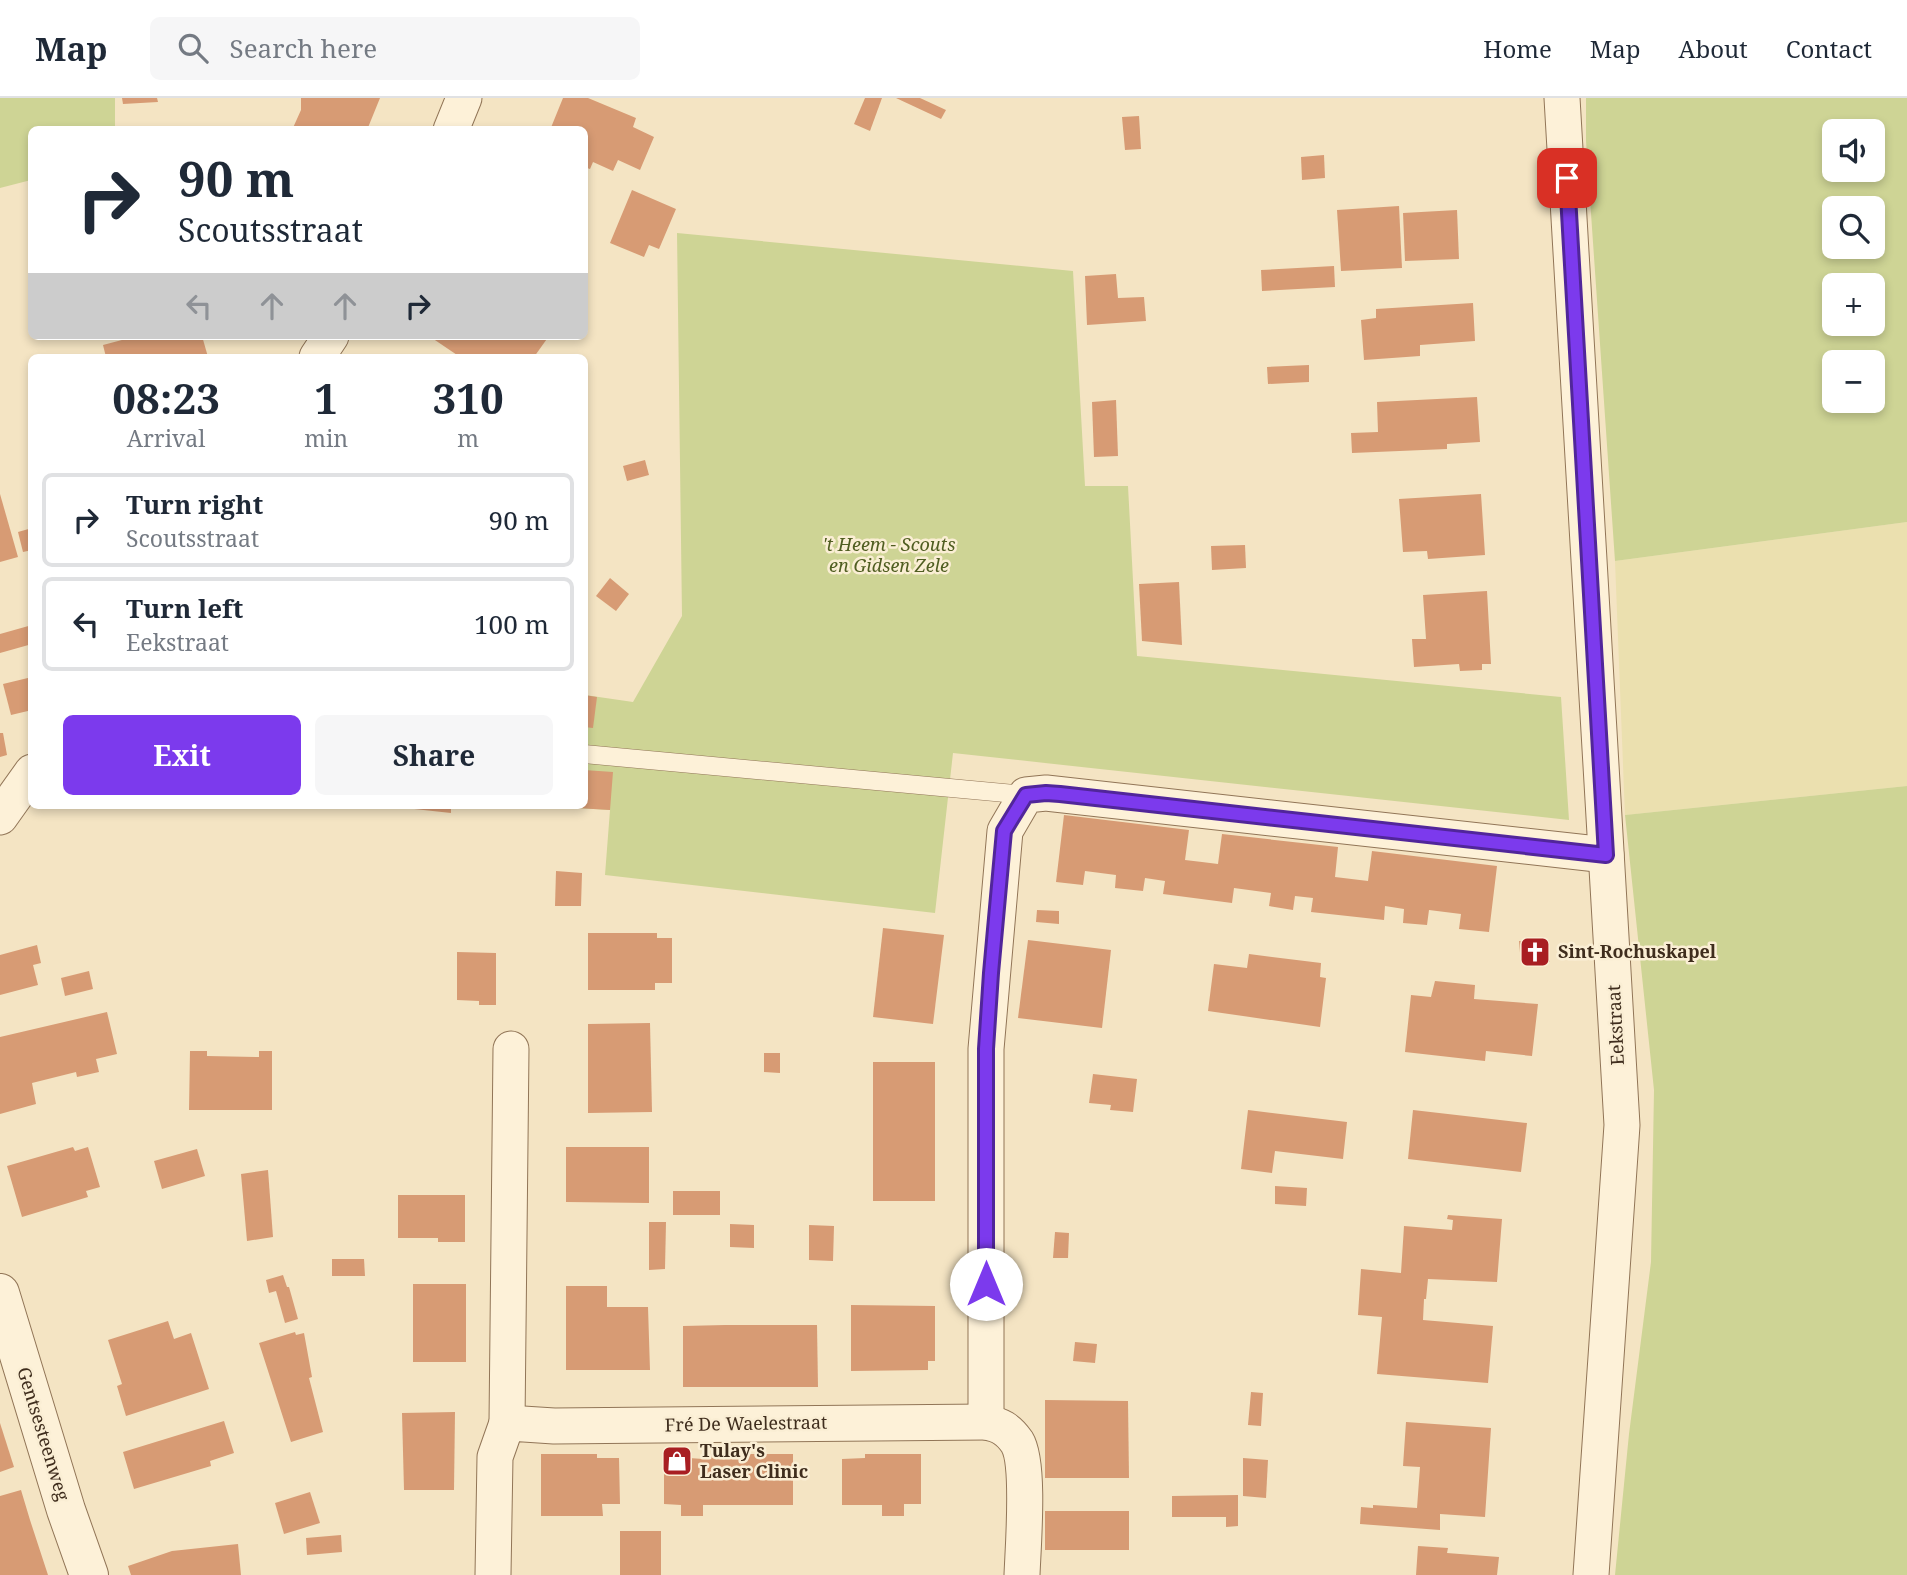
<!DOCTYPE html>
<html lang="en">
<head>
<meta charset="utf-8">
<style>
  :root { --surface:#fff; --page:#f6f6f7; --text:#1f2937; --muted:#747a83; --line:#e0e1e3; --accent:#7c3aed }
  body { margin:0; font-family:"Noto Serif",serif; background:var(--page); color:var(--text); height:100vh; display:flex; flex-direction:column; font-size:26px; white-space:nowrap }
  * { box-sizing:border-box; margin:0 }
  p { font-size:23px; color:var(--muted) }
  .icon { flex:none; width:38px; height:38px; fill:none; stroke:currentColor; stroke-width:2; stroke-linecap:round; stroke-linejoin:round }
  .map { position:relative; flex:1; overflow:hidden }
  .sheet { position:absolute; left:28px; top:256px; width:560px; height:455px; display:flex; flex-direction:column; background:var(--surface); border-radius:10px; box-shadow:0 4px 10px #0003 }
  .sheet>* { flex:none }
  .guide { position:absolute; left:28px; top:28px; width:560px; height:214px; border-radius:10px; box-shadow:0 4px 10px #0003; background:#fff; color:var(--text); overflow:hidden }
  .tools { position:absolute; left:1822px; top:21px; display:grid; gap:14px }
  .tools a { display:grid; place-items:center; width:63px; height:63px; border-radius:10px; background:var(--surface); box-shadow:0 4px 10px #0003; font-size:35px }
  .pin { position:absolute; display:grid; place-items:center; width:60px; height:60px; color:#fff; margin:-30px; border-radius:14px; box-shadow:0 4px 10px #0006 }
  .me { position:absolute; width:77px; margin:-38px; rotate:0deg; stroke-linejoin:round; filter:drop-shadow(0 0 5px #0008) }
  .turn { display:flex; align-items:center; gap:24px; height:147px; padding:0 35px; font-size:32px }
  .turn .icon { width:91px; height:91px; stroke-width:2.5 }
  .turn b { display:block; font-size:49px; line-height:60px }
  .lanes { display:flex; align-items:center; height:66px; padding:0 35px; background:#0003; justify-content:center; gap:35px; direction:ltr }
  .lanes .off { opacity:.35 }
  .eta { display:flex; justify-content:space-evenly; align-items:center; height:119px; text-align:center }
  .eta b { font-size:42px; font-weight:700; line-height:49px }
  .cta { display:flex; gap:14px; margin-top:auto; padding:14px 35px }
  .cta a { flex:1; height:80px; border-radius:10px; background:var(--accent); color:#fff; font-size:28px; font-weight:700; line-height:80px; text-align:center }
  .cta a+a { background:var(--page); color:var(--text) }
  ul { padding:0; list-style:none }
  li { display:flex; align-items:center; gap:21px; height:94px; margin:0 14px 10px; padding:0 21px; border:4px solid var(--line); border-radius:10px }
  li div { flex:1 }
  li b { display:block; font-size:26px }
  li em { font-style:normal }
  header { display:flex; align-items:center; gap:42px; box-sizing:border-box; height:98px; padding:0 35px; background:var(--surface); border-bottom:2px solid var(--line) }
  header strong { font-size:33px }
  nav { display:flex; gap:38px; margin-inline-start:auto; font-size:24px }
  .search { width:490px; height:63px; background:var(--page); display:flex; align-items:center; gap:18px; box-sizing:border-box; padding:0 24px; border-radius:10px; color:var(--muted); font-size:26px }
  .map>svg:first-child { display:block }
  .farmland { fill:#ebe0af }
  .green { fill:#ced495; fill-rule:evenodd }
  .building { fill:#d79b74 }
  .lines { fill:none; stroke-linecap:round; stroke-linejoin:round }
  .service-casing { stroke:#917557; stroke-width:19 }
  .minor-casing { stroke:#917557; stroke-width:37 }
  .tertiary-casing { stroke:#917557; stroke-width:40 }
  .service { stroke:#fdf1d8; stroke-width:18 }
  .minor { stroke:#fdf1d8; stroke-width:35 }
  .tertiary { stroke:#fdf1d8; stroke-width:38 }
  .route-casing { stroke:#51269a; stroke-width:18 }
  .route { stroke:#7c3aed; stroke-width:12 }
  .labels { text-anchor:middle; stroke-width:5; stroke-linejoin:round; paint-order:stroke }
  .park-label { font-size:18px; font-style:italic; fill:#505e21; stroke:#faeed4 }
  .poi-label { font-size:18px; font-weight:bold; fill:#3f2d1d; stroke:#faeed4; text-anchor:start }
  .street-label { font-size:18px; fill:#3f2d1d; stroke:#faeed4 }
</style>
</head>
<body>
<header>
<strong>Map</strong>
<div class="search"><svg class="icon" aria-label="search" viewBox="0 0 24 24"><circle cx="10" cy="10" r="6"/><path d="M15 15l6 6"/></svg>Search here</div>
<nav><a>Home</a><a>Map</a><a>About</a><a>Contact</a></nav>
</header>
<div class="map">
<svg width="1907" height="1477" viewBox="0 0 1907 1477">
  <rect width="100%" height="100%" fill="#f4e4c3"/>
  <path class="farmland" d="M 1907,424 L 1907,688 L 1625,717 L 1615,463 Z"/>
  <g class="green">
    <path d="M 0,0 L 115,0 L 115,31 L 32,32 L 31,82 L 0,90 Z"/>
    <path d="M 1586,0 L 1907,0 L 1907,424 L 1615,463 L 1586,43 ZM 1872,33 L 1872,72 L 1834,72 L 1834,33 ZM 1872,110 L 1872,149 L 1834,149 L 1834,110 ZM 1872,187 L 1872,226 L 1834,226 L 1834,187 ZM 1872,264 L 1872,303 L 1834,303 L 1834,264 Z"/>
    <path d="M 677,135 L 1073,173 L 1085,388 L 1128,388 L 1137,558 L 1561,599 L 1569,722 L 953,655 L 935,815 L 605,777 L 610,712 L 528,707 L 584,707 L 585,597 L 633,604 L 682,518 Z"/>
    <path d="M 1907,688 L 1907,1477 L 1615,1477 L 1629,1336 L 1651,1164 L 1654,992 L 1625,717 Z"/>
  </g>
  <g class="building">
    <path d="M 122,0 L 157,0 L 158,4 L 123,6 Z"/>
    <path d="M 301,0 L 380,0 L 367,32 L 292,32 L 301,12 Z"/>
    <path d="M 563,0 L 588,0 L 636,20 L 633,29 L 654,39 L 640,72 L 618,62 L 613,73 L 593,64 L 590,71 L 584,69 L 584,32 L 550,32 Z"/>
    <path d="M 865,0 L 882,0 L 870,33 L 854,26 Z"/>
    <path d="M 896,0 L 920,0 L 946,12 L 941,21 Z"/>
    <path d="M 1139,18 L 1141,51 L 1125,52 L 1122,19 Z"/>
    <path d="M 1324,57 L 1325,80 L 1302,82 L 1301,59 Z"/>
    <path d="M 632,92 L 676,111 L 659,151 L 649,147 L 644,159 L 610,145 Z"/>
    <path d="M 1399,108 L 1402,170 L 1341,173 L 1337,112 Z"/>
    <path d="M 1457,112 L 1459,161 L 1405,163 L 1403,115 Z"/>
    <path d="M 1334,168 L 1335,189 L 1262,193 L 1261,172 Z"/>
    <path d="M 1116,176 L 1118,200 L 1144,199 L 1146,223 L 1087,227 L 1085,178 Z"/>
    <path d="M 1473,205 L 1475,243 L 1420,247 L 1420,258 L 1364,262 L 1361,222 L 1376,220 L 1376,211 Z"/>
    <path d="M 137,238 L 202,238 L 208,259 L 106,259 L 103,247 Z"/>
    <path d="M 429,238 L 549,238 L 534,259 L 460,259 Z"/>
    <path d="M 1309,267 L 1309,284 L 1268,286 L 1267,269 Z"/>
    <path d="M 1477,299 L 1480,344 L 1447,346 L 1447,351 L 1352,355 L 1351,335 L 1378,334 L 1377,304 Z"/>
    <path d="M 1116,302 L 1118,358 L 1094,359 L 1092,304 Z"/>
    <path d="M 645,362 L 649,377 L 627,383 L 623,368 Z"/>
    <path d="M 0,396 L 18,459 L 0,464 Z"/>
    <path d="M 1481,396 L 1485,457 L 1428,461 L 1427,453 L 1403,454 L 1399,401 Z"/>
    <path d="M 32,430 L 32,452 L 23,454 L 18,434 Z"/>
    <path d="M 1245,447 L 1246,470 L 1212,472 L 1211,448 Z"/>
    <path d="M 610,480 L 629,496 L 616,513 L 596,498 Z"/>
    <path d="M 1179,484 L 1182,547 L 1142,543 L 1139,486 Z"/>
    <path d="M 1487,493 L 1491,566 L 1482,566 L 1482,572 L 1460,573 L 1459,566 L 1414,569 L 1412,541 L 1426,541 L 1423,497 Z"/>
    <path d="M 32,527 L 32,546 L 0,555 L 0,536 Z"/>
    <path d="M 32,579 L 32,612 L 11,617 L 3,586 Z"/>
    <path d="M 584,597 L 597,599 L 593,630 L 584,629 Z"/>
    <path d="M 0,635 L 3,635 L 7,657 L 0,659 Z"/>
    <path d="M 584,672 L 613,674 L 610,712 L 560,709 L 560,707 L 584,707 Z"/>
    <path d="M 396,707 L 451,707 L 451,715 L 396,709 Z"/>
    <path d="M 1064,717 L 1189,732 L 1185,762 L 1202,764 L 1218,766 L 1222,736 L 1338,749 L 1335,779 L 1368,783 L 1372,753 L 1497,768 L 1489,834 L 1459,831 L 1461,816 L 1429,812 L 1427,827 L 1403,825 L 1404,811 L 1385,808 L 1384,822 L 1311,814 L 1313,800 L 1295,798 L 1293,812 L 1269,808 L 1271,795 L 1234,790 L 1232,805 L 1163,796 L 1165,783 L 1145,780 L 1143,793 L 1115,790 L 1116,777 L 1085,773 L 1083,787 L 1056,784 Z"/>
    <path d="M 556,773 L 582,775 L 581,808 L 555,808 Z"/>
    <path d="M 1037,812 L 1059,813 L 1059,826 L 1036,824 Z"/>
    <path d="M 883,830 L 944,837 L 933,926 L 873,919 Z"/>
    <path d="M 588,835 L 657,835 L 657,840 L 672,840 L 672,885 L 655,885 L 655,892 L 588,892 Z"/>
    <path d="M 1028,842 L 1111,852 L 1102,930 L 1018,920 Z"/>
    <path d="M 1549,842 L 1550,864 L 1521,866 L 1519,843 Z"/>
    <path d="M 37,847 L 41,865 L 33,867 L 38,887 L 0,897 L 0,857 Z"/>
    <path d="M 457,854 L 496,855 L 496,907 L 479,907 L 479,903 L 457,902 Z"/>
    <path d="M 1249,856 L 1321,865 L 1320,879 L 1326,880 L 1320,929 L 1208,913 L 1214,866 L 1247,870 Z"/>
    <path d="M 89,873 L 93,891 L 65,898 L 61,880 Z"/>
    <path d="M 1435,883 L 1475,887 L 1474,901 L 1538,906 L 1532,958 L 1486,953 L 1485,963 L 1405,954 L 1411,897 L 1431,899 Z"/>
    <path d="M 107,914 L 117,956 L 96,961 L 99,974 L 77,979 L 76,974 L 32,985 L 36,1006 L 0,1016 L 0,939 Z"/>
    <path d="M 650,925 L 652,1014 L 588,1015 L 588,926 Z"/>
    <path d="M 190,953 L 207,953 L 207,958 L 259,959 L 259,953 L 272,953 L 272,1012 L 189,1012 Z"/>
    <path d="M 764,955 L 780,955 L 780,975 L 764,974 Z"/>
    <rect x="873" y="964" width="62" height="139"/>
    <path d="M 1093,976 L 1137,981 L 1133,1014 L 1110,1012 L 1111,1007 L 1089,1005 Z"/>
    <path d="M 1248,1012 L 1347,1024 L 1343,1061 L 1275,1053 L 1272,1075 L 1241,1071 Z"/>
    <path d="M 1413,1012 L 1527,1025 L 1521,1074 L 1408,1061 Z"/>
    <path d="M 73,1049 L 75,1053 L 88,1049 L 100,1089 L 86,1093 L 88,1099 L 22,1119 L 7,1068 Z"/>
    <path d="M 566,1049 L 649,1049 L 649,1105 L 566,1104 Z"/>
    <path d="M 197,1051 L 205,1078 L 162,1091 L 154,1063 Z"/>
    <path d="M 268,1072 L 273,1139 L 247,1143 L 241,1076 Z"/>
    <path d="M 1275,1088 L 1307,1090 L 1306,1108 L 1275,1106 Z"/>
    <rect x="673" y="1093" width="47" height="24"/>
    <path d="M 398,1097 L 465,1097 L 465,1144 L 438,1144 L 438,1140 L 398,1140 Z"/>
    <path d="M 1448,1117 L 1502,1121 L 1497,1184 L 1428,1181 L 1426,1201 L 1424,1201 L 1423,1222 L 1493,1228 L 1488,1285 L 1377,1276 L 1382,1219 L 1358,1217 L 1361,1171 L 1401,1175 L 1404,1128 L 1452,1132 L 1453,1122 L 1447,1121 Z"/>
    <path d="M 649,1124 L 666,1124 L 665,1171 L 649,1172 Z"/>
    <path d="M 730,1126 L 754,1127 L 754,1150 L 730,1149 Z"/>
    <path d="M 809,1127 L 834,1128 L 833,1163 L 809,1162 Z"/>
    <path d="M 1055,1134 L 1069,1135 L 1068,1160 L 1053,1160 Z"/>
    <path d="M 332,1161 L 364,1161 L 365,1178 L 332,1178 Z"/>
    <path d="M 283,1177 L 287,1189 L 289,1189 L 298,1221 L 285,1225 L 276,1193 L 269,1195 L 266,1182 Z"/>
    <rect x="413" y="1186" width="53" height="78"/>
    <path d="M 566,1188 L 607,1188 L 607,1209 L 648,1209 L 650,1272 L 566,1272 Z"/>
    <path d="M 851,1207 L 935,1208 L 935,1263 L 928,1263 L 928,1272 L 851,1273 Z"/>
    <path d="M 168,1223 L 174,1241 L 191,1235 L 209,1291 L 126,1318 L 117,1288 L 122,1286 L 108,1242 Z"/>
    <path d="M 725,1227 L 817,1227 L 818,1289 L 683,1289 L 683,1228 Z"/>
    <path d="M 295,1234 L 296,1237 L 304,1235 L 312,1279 L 309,1280 L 323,1334 L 291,1344 L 259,1245 Z"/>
    <path d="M 1075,1244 L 1097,1246 L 1095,1265 L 1073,1263 Z"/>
    <path d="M 1251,1294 L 1263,1295 L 1261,1328 L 1248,1327 Z"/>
    <path d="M 1045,1302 L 1128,1303 L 1129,1380 L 1045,1380 Z"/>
    <path d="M 455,1314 L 454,1392 L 404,1392 L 402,1315 Z"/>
    <path d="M 224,1323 L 234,1355 L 210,1363 L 211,1368 L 134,1391 L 123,1354 Z"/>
    <path d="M 1406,1324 L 1491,1330 L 1485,1419 L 1440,1416 L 1440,1432 L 1360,1426 L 1361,1409 L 1373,1410 L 1373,1407 L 1417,1410 L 1420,1369 L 1403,1368 Z"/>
    <path d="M 0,1325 L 14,1369 L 0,1374 Z"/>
    <path d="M 541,1356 L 597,1356 L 597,1360 L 619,1360 L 620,1406 L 602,1406 L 603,1418 L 541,1418 Z"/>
    <path d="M 664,1356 L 689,1356 L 689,1360 L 703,1361 L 703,1356 L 793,1356 L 793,1407 L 703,1407 L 703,1418 L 681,1418 L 681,1407 L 664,1406 Z"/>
    <path d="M 865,1356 L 921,1356 L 921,1406 L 904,1406 L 904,1418 L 882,1418 L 882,1407 L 842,1407 L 842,1361 L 865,1360 Z"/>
    <path d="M 1243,1360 L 1268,1362 L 1266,1400 L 1243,1398 Z"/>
    <path d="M 21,1392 L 30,1422 L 48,1477 L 0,1477 L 0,1398 Z"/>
    <path d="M 310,1394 L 320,1425 L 284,1436 L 275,1405 Z"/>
    <path d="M 1238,1397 L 1238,1428 L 1226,1429 L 1226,1419 L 1172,1419 L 1172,1398 Z"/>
    <rect x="1045" y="1413" width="84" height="39"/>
    <rect x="620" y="1433" width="41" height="44"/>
    <path d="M 341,1437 L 342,1454 L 307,1457 L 306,1440 Z"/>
    <path d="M 238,1446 L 241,1477 L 131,1477 L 128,1468 L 172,1453 Z"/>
    <path d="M 1418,1448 L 1448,1450 L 1447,1455 L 1499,1459 L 1497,1477 L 1416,1477 Z"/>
  </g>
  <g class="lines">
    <g class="service-casing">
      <path id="service" d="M 584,656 L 1026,697"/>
    </g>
    <g class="minor-casing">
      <g id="minor">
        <path d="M 1562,0 L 1622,1027 L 1591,1477"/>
        <path d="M 451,32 L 464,0"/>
        <path d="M 317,259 L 331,238"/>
        <path d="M 0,719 L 32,674"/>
        <path d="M 507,1325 L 511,951"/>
        <path d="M 493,1477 L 495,1359 L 507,1325 L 554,1328 L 986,1324"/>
        <path d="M 1022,1477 C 1023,1449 1030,1365 1017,1344 C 1008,1331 1000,1327 986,1324 L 986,951 L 1005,733 L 1026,697 L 1046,695 L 1606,757"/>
      </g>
    </g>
    <g class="tertiary-casing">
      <path id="tertiary" d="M 0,1195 L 66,1412 L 89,1477"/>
    </g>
    <use href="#service" class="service"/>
    <use href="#minor" class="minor"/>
    <use href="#tertiary" class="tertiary"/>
  </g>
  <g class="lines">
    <g class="route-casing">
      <path id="route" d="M 986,1186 L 986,951 L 991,875 L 1004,733 L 1026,697 L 1046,695 L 1060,696 L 1606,757 L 1567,80"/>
    </g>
    <use href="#route" class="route"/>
  </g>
  <defs>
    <g id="church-square" transform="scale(1.575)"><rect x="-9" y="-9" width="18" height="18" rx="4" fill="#a81e22" stroke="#faeed4"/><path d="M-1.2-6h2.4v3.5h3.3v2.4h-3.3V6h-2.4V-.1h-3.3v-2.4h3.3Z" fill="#fff"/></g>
    <g id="shop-square" transform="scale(1.575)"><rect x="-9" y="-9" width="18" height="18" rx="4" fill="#a81e22" stroke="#faeed4"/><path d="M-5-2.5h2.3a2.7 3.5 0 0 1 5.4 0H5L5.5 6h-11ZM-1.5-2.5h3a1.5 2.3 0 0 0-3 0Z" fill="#fff"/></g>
  </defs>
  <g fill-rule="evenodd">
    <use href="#church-square" x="1535" y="854"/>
    <use href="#shop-square" x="677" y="1363"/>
  </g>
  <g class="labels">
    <g class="park-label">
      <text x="889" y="453">'t Heem - Scouts<tspan x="889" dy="21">en Gidsen Zele</tspan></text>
    </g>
    <g class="poi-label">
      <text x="1558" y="860">Sint-Rochuskapel</text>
      <text x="700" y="1359">Tulay's<tspan x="700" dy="21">Laser Clinic</tspan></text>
    </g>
    <g class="street-label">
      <text transform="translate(1616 927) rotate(-93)" y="6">Eekstraat</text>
      <text transform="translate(746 1326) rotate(-1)" y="6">Fré De Waelestraat</text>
      <text transform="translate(43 1336) rotate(73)" y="6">Gentsesteenweg</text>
    </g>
  </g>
</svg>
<div class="tools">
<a><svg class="icon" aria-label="sound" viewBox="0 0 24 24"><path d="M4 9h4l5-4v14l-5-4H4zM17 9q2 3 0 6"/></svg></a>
<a><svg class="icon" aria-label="search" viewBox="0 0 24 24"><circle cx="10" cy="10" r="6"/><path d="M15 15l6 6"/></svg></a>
<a>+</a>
<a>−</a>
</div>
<div class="pin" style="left:1567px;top:80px;background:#d93025"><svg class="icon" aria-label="arrive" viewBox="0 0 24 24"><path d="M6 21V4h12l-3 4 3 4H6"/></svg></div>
<svg class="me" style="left:986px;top:1186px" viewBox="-20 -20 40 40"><circle r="19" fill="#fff"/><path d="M0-13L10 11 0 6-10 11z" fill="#7c3aed"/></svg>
<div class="guide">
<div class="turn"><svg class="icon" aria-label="right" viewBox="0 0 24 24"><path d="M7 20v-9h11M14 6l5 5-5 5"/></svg><div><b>90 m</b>Scoutsstraat</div></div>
<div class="lanes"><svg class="icon off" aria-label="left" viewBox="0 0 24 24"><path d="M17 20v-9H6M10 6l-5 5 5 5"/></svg><svg class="icon off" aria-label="ahead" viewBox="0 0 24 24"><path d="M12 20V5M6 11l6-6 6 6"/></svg><svg class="icon off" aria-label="ahead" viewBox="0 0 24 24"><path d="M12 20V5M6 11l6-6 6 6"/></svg><svg class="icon" aria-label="right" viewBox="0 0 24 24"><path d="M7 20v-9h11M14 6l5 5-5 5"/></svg></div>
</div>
<section class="sheet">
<div class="eta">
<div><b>08:23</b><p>Arrival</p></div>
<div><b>1</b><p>min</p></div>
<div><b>310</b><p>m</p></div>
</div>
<ul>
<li><svg class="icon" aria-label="right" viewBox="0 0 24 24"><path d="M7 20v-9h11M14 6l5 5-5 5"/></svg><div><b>Turn right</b><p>Scoutsstraat</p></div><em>90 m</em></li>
<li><svg class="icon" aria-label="left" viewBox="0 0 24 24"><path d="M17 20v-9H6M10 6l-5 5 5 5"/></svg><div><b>Turn left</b><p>Eekstraat</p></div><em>100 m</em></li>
</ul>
<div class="cta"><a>Exit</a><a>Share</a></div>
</section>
</div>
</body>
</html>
